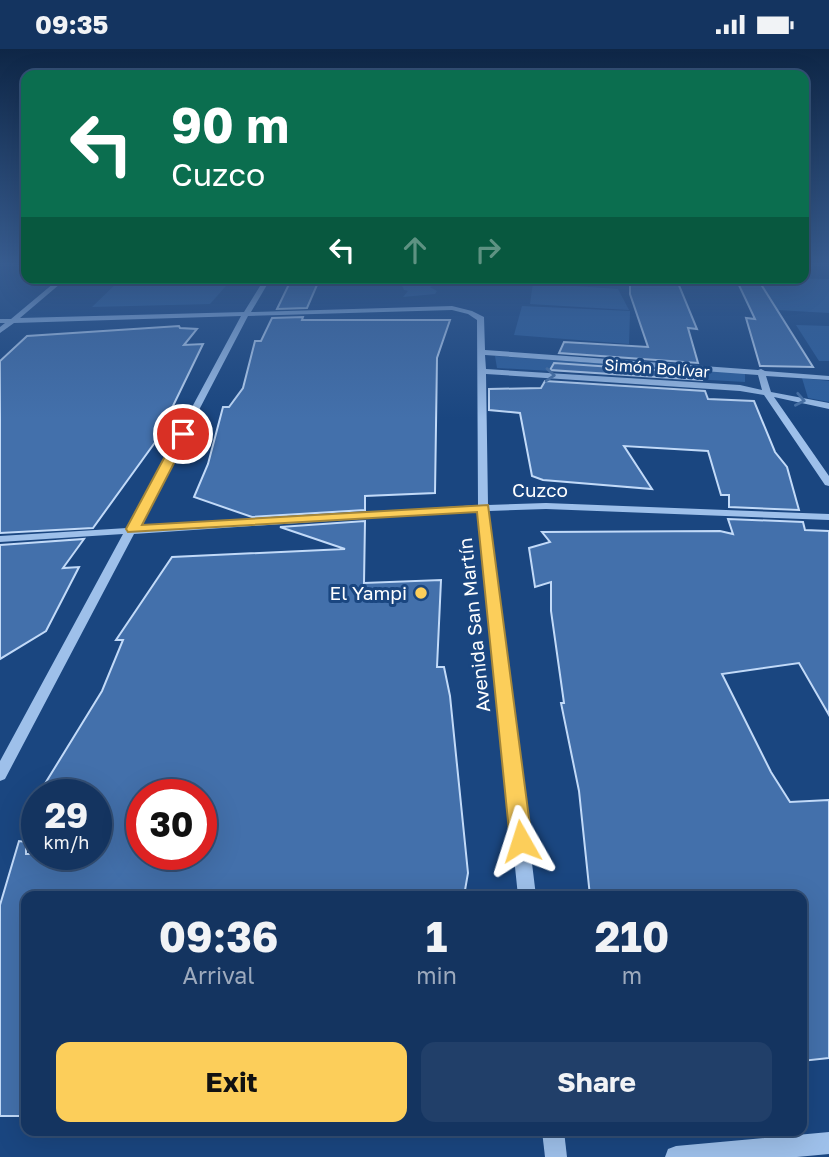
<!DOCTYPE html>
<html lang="en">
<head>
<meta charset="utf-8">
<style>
  :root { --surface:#143460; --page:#213f69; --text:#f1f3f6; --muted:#9daabd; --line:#334f75; --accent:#fcce5a }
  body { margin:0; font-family:"Golos Text",sans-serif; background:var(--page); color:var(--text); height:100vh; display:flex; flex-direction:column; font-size:26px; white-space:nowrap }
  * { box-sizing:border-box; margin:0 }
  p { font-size:23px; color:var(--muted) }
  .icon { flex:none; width:38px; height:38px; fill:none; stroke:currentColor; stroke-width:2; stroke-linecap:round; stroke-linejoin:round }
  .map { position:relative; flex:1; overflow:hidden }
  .drawer { position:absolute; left:21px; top:842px; width:786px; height:245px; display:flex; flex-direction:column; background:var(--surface); border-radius:14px; box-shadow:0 7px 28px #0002,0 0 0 2px var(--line) }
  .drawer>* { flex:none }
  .banner { position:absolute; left:21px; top:21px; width:788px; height:214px; border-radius:14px; box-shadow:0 7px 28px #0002,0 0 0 2px var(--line); background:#0b6e4f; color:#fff; overflow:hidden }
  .speed { position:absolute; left:21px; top:730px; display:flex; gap:14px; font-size:35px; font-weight:700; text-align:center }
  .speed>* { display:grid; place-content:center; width:91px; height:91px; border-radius:50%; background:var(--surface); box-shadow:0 7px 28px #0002,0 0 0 2px var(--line); line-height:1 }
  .speed small { font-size:18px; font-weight:400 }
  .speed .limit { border:10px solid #d22; background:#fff; color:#111 }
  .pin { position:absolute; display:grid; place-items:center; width:60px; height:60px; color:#fff; margin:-30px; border:4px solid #fff; border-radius:50%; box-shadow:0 2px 7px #0007 }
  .me { position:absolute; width:77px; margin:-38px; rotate:354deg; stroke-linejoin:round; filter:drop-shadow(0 0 5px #0008) }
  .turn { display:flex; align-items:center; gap:24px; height:147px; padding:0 35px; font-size:32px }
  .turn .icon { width:91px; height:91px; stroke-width:2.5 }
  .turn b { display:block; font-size:49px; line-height:60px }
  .lanes { display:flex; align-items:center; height:66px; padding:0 35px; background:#0003; justify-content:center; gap:35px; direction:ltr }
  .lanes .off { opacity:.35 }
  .eta { display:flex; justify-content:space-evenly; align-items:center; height:119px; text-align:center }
  .eta b { font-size:42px; font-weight:700; line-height:49px }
  .cta { display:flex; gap:14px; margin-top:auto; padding:14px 35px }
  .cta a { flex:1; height:80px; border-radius:14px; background:var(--accent); color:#111; font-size:28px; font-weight:700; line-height:80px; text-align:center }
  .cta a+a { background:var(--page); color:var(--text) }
  .status { display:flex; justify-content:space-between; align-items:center; height:49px; padding:0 35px; background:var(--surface); direction:ltr }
  .status svg { height:19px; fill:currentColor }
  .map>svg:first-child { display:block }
  .green { fill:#2d609f }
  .building { fill:#4370ab; stroke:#c2daf8; stroke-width:2; fill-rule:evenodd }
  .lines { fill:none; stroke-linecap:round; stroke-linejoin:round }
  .minor { fill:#9ec0ea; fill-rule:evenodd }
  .oneway { stroke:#4871a5 }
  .route { fill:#fcce5a; stroke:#a4863a; stroke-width:2 }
  .poi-dot { fill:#fcce5a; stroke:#1a4680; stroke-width:2.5 }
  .labels { text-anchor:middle; stroke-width:6; stroke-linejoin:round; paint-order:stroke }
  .far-street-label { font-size:16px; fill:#fff; stroke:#1a4680 }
  .street-label { font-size:19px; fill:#fff; stroke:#1a4680 }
  .poi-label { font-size:19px; fill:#fff; stroke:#1a4680; text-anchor:end }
</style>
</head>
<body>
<div class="status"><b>09:35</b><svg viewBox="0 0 49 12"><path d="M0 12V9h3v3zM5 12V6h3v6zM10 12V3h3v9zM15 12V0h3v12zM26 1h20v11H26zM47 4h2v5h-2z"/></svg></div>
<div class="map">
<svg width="829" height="1108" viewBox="0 0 829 1108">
  <rect width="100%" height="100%" fill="#1a4680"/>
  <g class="green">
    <path d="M 122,229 L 233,229 L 210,255 L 92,258 Z"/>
    <path d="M 406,229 L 454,229 L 453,232 L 456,236 L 441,234 L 430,238 L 437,242 L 435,245 L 403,248 L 408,242 L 404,241 L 400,232 Z"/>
    <path d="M 757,229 L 829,230 L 829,264 L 777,261 Z"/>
    <path d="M 533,234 L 618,240 L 629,261 L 530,255 Z"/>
    <path d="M 522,257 L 630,262 L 629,295 L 514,286 Z"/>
    <path d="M 796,276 L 829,277 L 829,312 L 819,312 Z"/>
    <path d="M 495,307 L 745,324 L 745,333 L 497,319 Z"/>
    <path d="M 802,329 L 829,332 L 829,353 L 808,349 Z"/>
  </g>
  <g class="building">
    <path d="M 292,229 L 320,229 L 307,259 L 277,260 Z"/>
    <path d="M 630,229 L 676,229 L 697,280 L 688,279 L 698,314 L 559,304 L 564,293 L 648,298 L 630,245 Z"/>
    <path d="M 741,229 L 757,229 L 813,318 L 760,317 L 746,269 L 755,270 L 737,232 Z"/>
    <path d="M 303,268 L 302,271 L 450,271 L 437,309 L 435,444 L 365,447 L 365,461 L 252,468 L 194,448 L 208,415 L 223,358 L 229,358 L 243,339 L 255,292 L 261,292 L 272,269 Z"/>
    <path d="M 179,277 L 180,279 L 197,280 L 184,296 L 203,295 L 156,392 L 93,479 L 0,484 L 0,312 L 27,287 Z"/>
    <path d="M 554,314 L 701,324 L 702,331 L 550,321 Z"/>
    <path d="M 545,332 L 705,342 L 708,350 L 754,352 L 775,403 L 787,418 L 799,461 L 729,458 L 729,446 L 721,446 L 708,402 L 624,397 L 652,440 L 543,431 L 532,427 L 520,364 L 489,361 L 489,340 L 541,339 Z"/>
    <path d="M 728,470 L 803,473 L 805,481 L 829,482 L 829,666 L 799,614 L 722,625 L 771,723 L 790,753 L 829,751 L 829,1009 L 802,1012 L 802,847 L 590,847 L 579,742 L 561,654 L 564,654 L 551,562 L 551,533 L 535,538 L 529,499 L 550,493 L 542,483 L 720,482 L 733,485 Z"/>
    <path d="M 365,472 L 364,534 L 441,531 L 437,618 L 444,618 L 450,647 L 468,824 L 464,847 L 26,847 L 26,1067 L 0,1067 L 0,856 L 19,792 L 26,793 L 26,805 L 96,805 L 96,746 L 38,746 L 102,642 L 123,591 L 116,591 L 172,508 L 345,500 L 280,478 ZM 142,746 L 201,746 L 201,805 L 142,805 Z"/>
    <path d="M 84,490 L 63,519 L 79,518 L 46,582 L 0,610 L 0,496 Z"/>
  </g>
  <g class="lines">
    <g class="minor">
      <path d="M 60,229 L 67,229 L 20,269 L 244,263 L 265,229 L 271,229 L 251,263 L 452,257 L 472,262 L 484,268 L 485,301 L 758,321 L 761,320 L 765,322 L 829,327 L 829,331 L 766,327 L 771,343 L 829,354 L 829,360 L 774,348 L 829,427 L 829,437 L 825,436 L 764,346 L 740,342 L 486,325 L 488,456 L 546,454 L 829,465 L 829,471 L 546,460 L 489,462 L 536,847 L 518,847 L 478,462 L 134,485 L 5,730 L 0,732 L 0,712 L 123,485 L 0,493 L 0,487 L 127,479 L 241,267 L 14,274 L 0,284 L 0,278 L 5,274 L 0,274 L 0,270 L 11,270 ZM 452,261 L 468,265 L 477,271 L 478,456 L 138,478 L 248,267 ZM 485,306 L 758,326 L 762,341 L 740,336 L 486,320 Z"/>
      <path d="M 542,1082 L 564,1082 L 567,1108 L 545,1108 Z"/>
      <path d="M 829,1083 L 829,1105 L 797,1108 L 665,1108 L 668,1100 L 676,1097 Z"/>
    </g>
  </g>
  <defs><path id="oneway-chevron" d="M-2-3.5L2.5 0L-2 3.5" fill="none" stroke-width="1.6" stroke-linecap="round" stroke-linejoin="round" transform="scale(1.75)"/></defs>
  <g class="oneway">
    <use href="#oneway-chevron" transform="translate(550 326) rotate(4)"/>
    <use href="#oneway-chevron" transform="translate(800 351) rotate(11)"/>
  </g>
  <linearGradient id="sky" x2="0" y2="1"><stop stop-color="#0e2646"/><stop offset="0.58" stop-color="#385d91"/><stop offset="1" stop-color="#385d91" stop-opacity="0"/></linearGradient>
  <rect width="829" height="370" fill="url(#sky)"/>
  <path class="route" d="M 183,381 L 189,385 L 142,476 L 488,456 L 532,792 L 528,798 L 521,801 L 513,798 L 510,792 L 477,463 L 128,483 L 126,480 L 177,385 Z"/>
  <circle class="poi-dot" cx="421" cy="544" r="7"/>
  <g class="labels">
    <g class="far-street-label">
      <text transform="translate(657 319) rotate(4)" y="6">Simón Bolívar</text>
    </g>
    <g class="street-label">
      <text x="540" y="448">Cuzco</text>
      <text transform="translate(474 576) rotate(-96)" y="7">Avenida San Martín</text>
    </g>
    <g class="poi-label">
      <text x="407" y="551">El Yampi</text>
    </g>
  </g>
</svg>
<div class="speed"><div>29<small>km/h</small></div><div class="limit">30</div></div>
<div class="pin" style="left:183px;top:385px;background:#d93025"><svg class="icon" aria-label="arrive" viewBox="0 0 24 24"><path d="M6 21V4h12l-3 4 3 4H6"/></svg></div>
<svg class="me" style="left:521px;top:792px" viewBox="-20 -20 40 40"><path d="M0-17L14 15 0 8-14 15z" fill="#fcce5a" stroke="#fff" stroke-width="4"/></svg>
<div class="banner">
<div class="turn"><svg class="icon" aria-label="left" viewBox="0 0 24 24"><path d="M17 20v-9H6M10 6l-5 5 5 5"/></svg><div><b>90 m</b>Cuzco</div></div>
<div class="lanes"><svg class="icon" aria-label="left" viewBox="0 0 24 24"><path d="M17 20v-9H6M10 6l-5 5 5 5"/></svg><svg class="icon off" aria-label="ahead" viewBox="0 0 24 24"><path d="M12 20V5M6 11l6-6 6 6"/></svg><svg class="icon off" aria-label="right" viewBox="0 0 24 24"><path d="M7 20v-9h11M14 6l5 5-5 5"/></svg></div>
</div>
<section class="drawer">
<div class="eta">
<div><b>09:36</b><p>Arrival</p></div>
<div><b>1</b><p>min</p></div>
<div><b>210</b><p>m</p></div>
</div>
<div class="cta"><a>Exit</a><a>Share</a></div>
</section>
</div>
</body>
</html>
